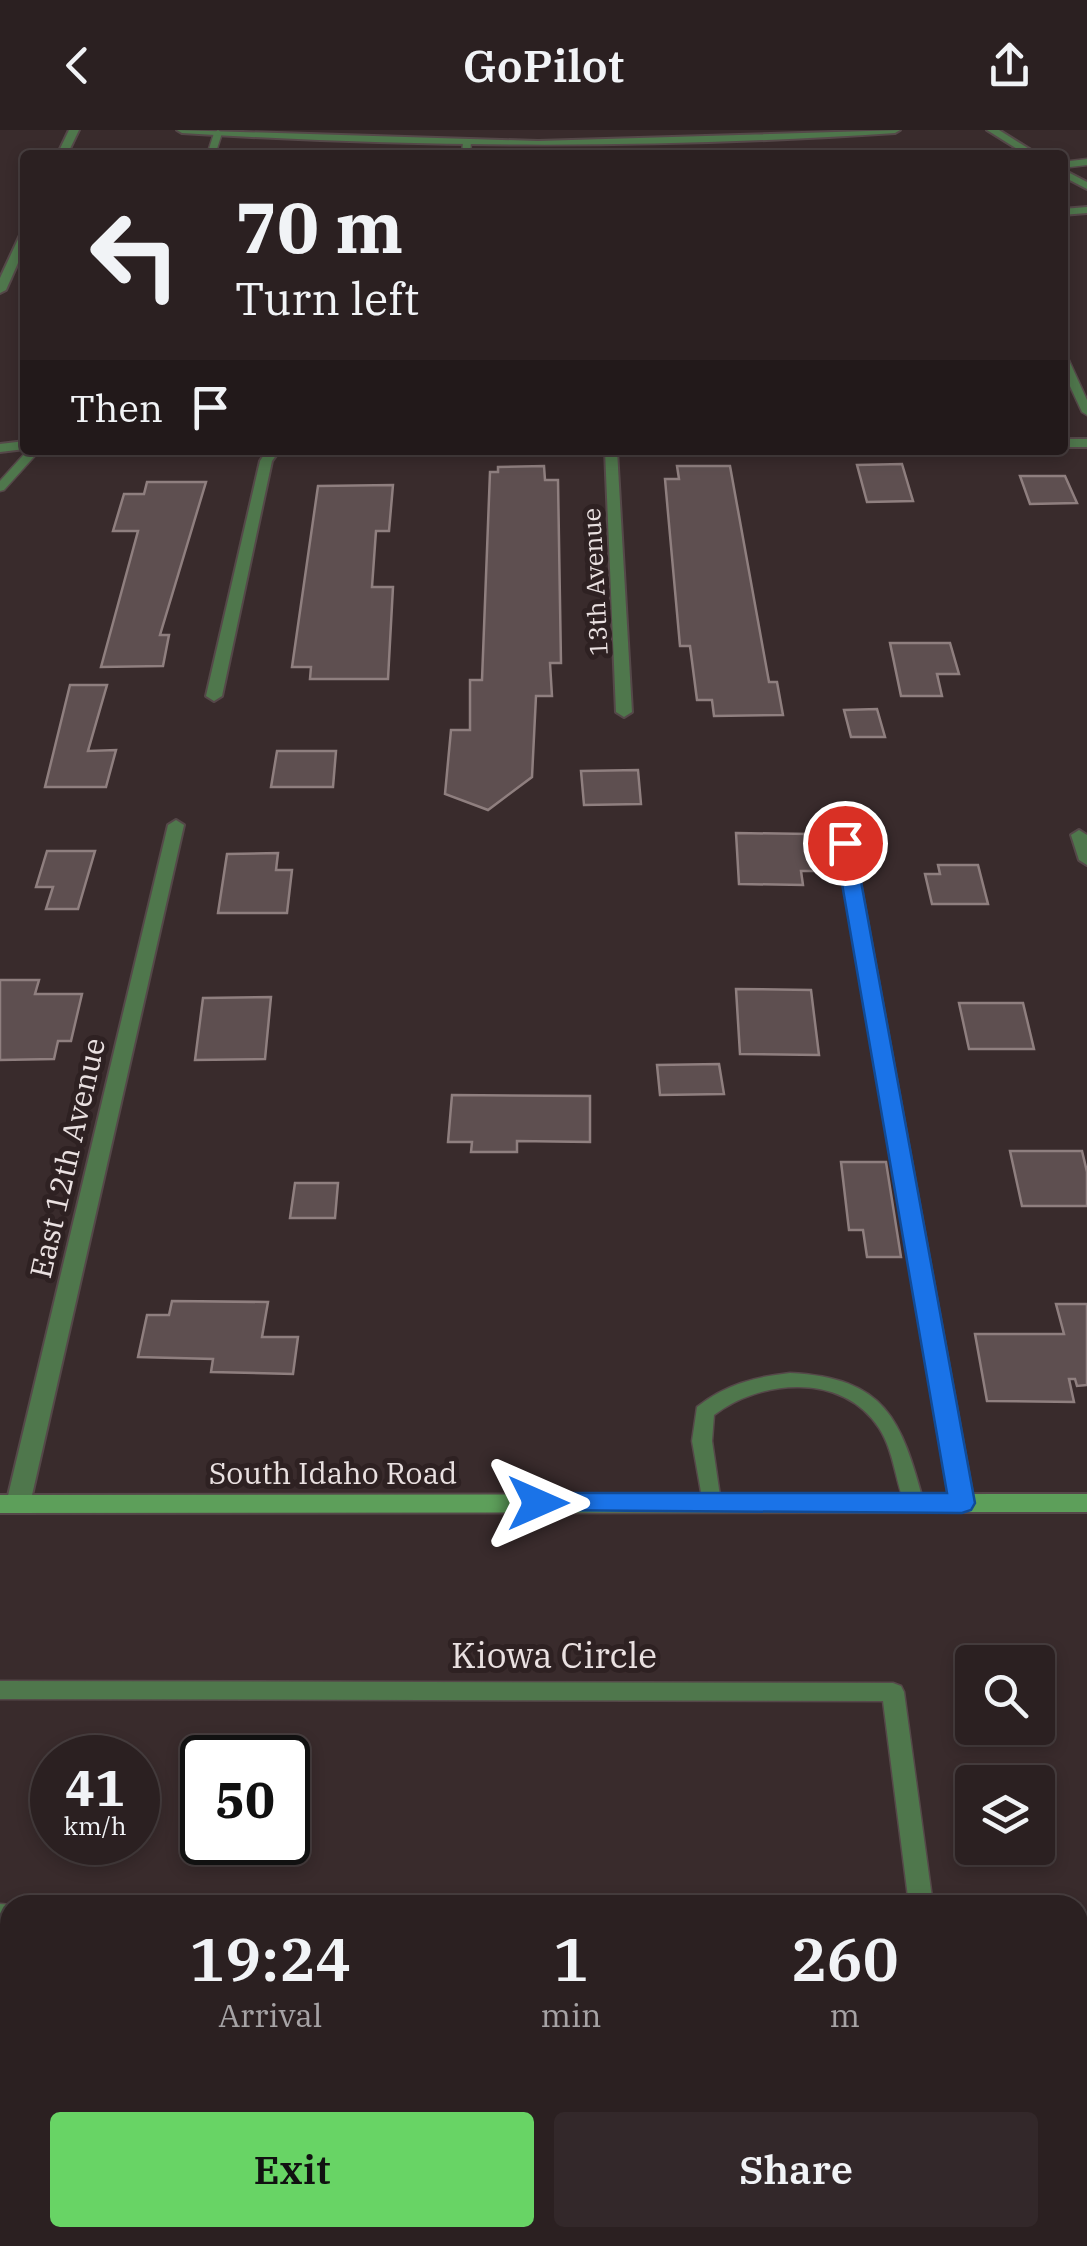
<!DOCTYPE html>
<html lang="en">
<head>
<meta charset="utf-8">
<style>
  :root { --surface:#2b2021; --page:#33282a; --text:#f1f3f6; --muted:#a6a3a5; --line:#473e3f; --accent:#68d465 }
  body { margin:0; font-family:"IBM Plex Serif",serif; background:var(--page); color:var(--text); height:100vh; display:flex; flex-direction:column; font-size:38px; white-space:nowrap }
  * { box-sizing:border-box; margin:0 }
  p { font-size:32px; color:var(--muted) }
  .icon { flex:none; width:55px; height:55px; fill:none; stroke:currentColor; stroke-width:2; stroke-linecap:round; stroke-linejoin:round }
  .map { position:relative; flex:1; overflow:hidden }
  .details { position:absolute; left:0px; top:1765px; width:1088px; height:352px; display:flex; flex-direction:column; background:var(--surface); border-radius:30px 30px 0 0; box-shadow:0 5px 15px #0003,0 0 0 2px var(--line) }
  .details>* { flex:none }
  .guide { position:absolute; left:20px; top:20px; width:1048px; height:305px; border-radius:10px; box-shadow:0 5px 15px #0003,0 0 0 2px var(--line); background:#2b2021; color:var(--text); overflow:hidden }
  .controls { position:absolute; left:955px; top:1515px; display:grid; gap:20px }
  .controls a { display:grid; place-items:center; width:100px; height:100px; border-radius:10px; background:var(--surface); box-shadow:0 5px 15px #0003,0 0 0 2px var(--line); font-size:50px }
  .speed { position:absolute; left:30px; top:1605px; display:flex; gap:20px; font-size:50px; font-weight:700; text-align:center }
  .speed>* { display:grid; place-content:center; width:130px; height:130px; border-radius:50%; background:var(--surface); box-shadow:0 5px 15px #0003,0 0 0 2px var(--line); line-height:1 }
  .speed small { font-size:25px; font-weight:400 }
  .speed .limit { border:5px solid #111; border-radius:15px; background:#fff; color:#111 }
  .pin { position:absolute; display:grid; place-items:center; width:85px; height:85px; color:#fff; margin:-42px; border:5px solid #fff; border-radius:50%; box-shadow:0 2px 10px #0007 }
  .me { position:absolute; width:110px; margin:-55px; rotate:90deg; stroke-linejoin:round; filter:drop-shadow(0 0 8px #0008) }
  .turn { display:flex; align-items:center; gap:35px; height:210px; padding:0 50px; font-size:45px }
  .turn .icon { width:130px; height:130px; stroke-width:2.5 }
  .turn b { display:block; font-size:70px; line-height:85px }
  .then { display:flex; align-items:center; height:95px; padding:0 50px; background:#0003; gap:20px; font-size:38px }
  .eta { display:flex; justify-content:space-evenly; align-items:center; height:170px; text-align:center }
  .eta b { font-size:60px; font-weight:600; line-height:70px }
  .button { display:flex; gap:20px; margin-top:auto; padding:20px 50px }
  .button a { flex:1; height:115px; border-radius:10px; background:var(--accent); color:#111; font-size:40px; font-weight:600; line-height:115px; text-align:center }
  .button a+a { background:var(--page); color:var(--text) }
  header { display:flex; justify-content:space-between; align-items:center; height:130px; padding:0 50px; background:var(--surface); font-size:45px; font-weight:600 }
  .map>svg:first-child { display:block }
  .building { fill:#5e4f50; stroke:#8f7f7f; stroke-width:2.5 }
  .lines { fill:none; stroke-linecap:round; stroke-linejoin:round }
  .service-casing { stroke:#554849; stroke-width:3 }
  .minor-casing { stroke:#554849; stroke-width:4 }
  .secondary-casing { stroke:#554849; stroke-width:4 }
  .service { fill:#4f774c; fill-rule:evenodd }
  .minor { fill:#4f774c; fill-rule:evenodd }
  .secondary { fill:#5d9f5a; fill-rule:evenodd }
  .route { fill:#1a73e8; stroke:#114b97; stroke-width:2.5 }
  .labels { text-anchor:middle; stroke-width:10; stroke-linejoin:round; paint-order:stroke }
  .far-street-label { font-size:25px; fill:#eae1e1; stroke:#2e2122 }
  .street-label { font-size:30px; fill:#eae1e1; stroke:#2e2122 }
  .near-street-label { font-size:35px; fill:#eae1e1; stroke:#2e2122 }
</style>
</head>
<body>
<header><svg class="icon" aria-label="back" viewBox="0 0 24 24"><path d="M15 5l-7 7 7 7"/></svg>GoPilot<svg class="icon" aria-label="share" viewBox="0 0 24 24"><path d="M12 15V3M7 8l5-5 5 5M5 13v7h14v-7"/></svg></header>
<div class="map">
<svg width="1087" height="2116" viewBox="0 0 1087 2116">
  <rect width="100%" height="100%" fill="#392b2c"/>
  <g class="building">
    <path d="M 902,334 L 913,371 L 867,372 L 857,335 Z"/>
    <path d="M 544,336 L 545,350 L 558,350 L 561,533 L 550,533 L 552,566 L 536,566 L 532,647 L 488,680 L 445,664 L 451,600 L 470,600 L 470,550 L 482,550 L 490,342 L 498,342 L 498,337 Z"/>
    <path d="M 677,336 L 730,336 L 769,552 L 777,552 L 783,585 L 714,586 L 712,570 L 697,570 L 690,516 L 680,516 L 668,383 L 665,349 L 679,349 Z"/>
    <path d="M 1020,346 L 1065,346 L 1077,373 L 1030,374 Z"/>
    <path d="M 147,352 L 206,352 L 160,505 L 169,505 L 163,536 L 101,537 L 138,401 L 113,401 L 124,364 L 144,364 Z"/>
    <path d="M 393,355 L 389,401 L 376,401 L 372,457 L 393,457 L 388,549 L 310,549 L 311,537 L 292,537 L 318,356 Z"/>
    <path d="M 890,513 L 950,513 L 959,544 L 937,544 L 942,566 L 901,566 Z"/>
    <path d="M 70,555 L 107,555 L 88,621 L 116,620 L 106,657 L 45,657 Z"/>
    <path d="M 877,579 L 885,607 L 851,607 L 844,580 Z"/>
    <path d="M 277,621 L 336,621 L 333,657 L 271,657 Z"/>
    <path d="M 638,640 L 641,674 L 584,675 L 581,641 Z"/>
    <path d="M 736,703 L 810,704 L 814,741 L 801,741 L 803,755 L 739,754 Z"/>
    <path d="M 47,721 L 95,721 L 78,779 L 46,779 L 53,757 L 36,757 Z"/>
    <path d="M 278,723 L 276,740 L 292,740 L 287,783 L 218,783 L 227,724 Z"/>
    <path d="M 938,735 L 978,735 L 988,774 L 932,774 L 925,744 L 940,744 Z"/>
    <path d="M 0,850 L 39,850 L 35,864 L 82,864 L 71,911 L 58,911 L 54,929 L 0,930 Z"/>
    <path d="M 736,859 L 811,860 L 819,925 L 740,924 Z"/>
    <path d="M 271,867 L 265,929 L 195,930 L 203,868 Z"/>
    <path d="M 959,873 L 1023,873 L 1034,919 L 969,919 Z"/>
    <path d="M 719,934 L 724,964 L 660,965 L 657,935 Z"/>
    <path d="M 452,965 L 590,966 L 590,1012 L 517,1011 L 517,1022 L 471,1022 L 472,1012 L 448,1012 Z"/>
    <path d="M 1010,1021 L 1082,1021 L 1087,1042 L 1087,1076 L 1022,1076 Z"/>
    <path d="M 841,1032 L 886,1032 L 901,1127 L 867,1127 L 863,1100 L 849,1100 Z"/>
    <path d="M 295,1053 L 338,1053 L 335,1088 L 290,1088 Z"/>
    <path d="M 172,1171 L 268,1172 L 262,1207 L 298,1207 L 293,1244 L 211,1242 L 213,1229 L 138,1227 L 147,1185 L 169,1185 Z"/>
    <path d="M 1056,1174 L 1087,1174 L 1087,1255 L 1077,1256 L 1075,1249 L 1069,1249 L 1074,1272 L 987,1271 L 975,1204 L 1064,1204 Z"/>
  </g>
  <g class="lines">
    <g class="service-casing">
      <g id="service">
        <path d="M 218,0 L 222,3 L 215,25 L 207,25 L 214,3 Z"/>
        <path d="M 467,9 L 471,12 L 470,25 L 462,25 L 463,12 Z"/>
        <path d="M 1087,29 L 1087,35 L 1062,38 L 1062,32 Z"/>
        <path d="M 1062,223 L 1067,226 L 1087,270 L 1087,285 L 1082,282 L 1062,239 Z"/>
        <path d="M 28,320 L 40,320 L 4,360 L 0,361 L 0,351 Z"/>
        <path d="M 790,1243 C 886,1248 901,1289 924,1373 L 921,1379 L 914,1381 L 907,1379 C 895,1353 895,1323 879,1298 C 843,1242 760,1249 714,1285 L 712,1311 L 721,1373 L 718,1379 L 711,1381 L 704,1379 L 692,1311 L 697,1277 C 725,1255 754,1247 790,1243 Z"/>
        <path d="M 0,1551 L 893,1553 L 901,1556 L 904,1562 L 933,1775 L 909,1775 L 883,1571 L 0,1569 Z"/>
        <path d="M 0,1774 L 12,1775 L 10,1796 L 0,1796 Z"/>
        <rect x="0" y="2047" width="10" height="26"/>
        <path d="M 956,2108 L 982,2108 L 983,2116 L 957,2116 Z"/>
      </g>
    </g>
    <g class="minor-casing">
      <g id="minor">
        <path d="M 69,0 L 79,0 L 67,25 L 57,25 Z"/>
        <path d="M 177,0 L 538,11 L 900,0 L 895,3 C 657,19 420,18 182,3 Z"/>
        <path d="M 987,0 L 999,0 L 1039,25 L 1027,25 Z"/>
        <path d="M 1062,39 L 1087,52 L 1087,59 L 1062,46 Z"/>
        <path d="M 1087,77 L 1087,83 L 1062,85 L 1062,79 Z"/>
        <path d="M 25,102 L 25,117 L 6,160 L 0,163 L 0,148 L 20,105 Z"/>
        <rect x="1062" y="309" width="25" height="8"/>
        <path d="M 25,311 L 25,319 L 0,322 L 0,314 Z"/>
        <path d="M 267,320 L 280,320 L 272,331 L 222,566 L 214,571 L 206,566 L 260,331 Z"/>
        <path d="M 605,320 L 617,320 L 632,582 L 624,587 L 616,582 Z"/>
        <path d="M 176,690 L 184,695 L 30,1374 L 26,1380 L 18,1383 L 10,1380 L 6,1374 L 168,695 Z"/>
        <path d="M 1079,700 L 1087,705 L 1087,735 L 1079,730 L 1071,705 Z"/>
        <path d="M 845,708 L 853,713 L 974,1373 L 970,1379 L 962,1382 L 954,1379 L 950,1373 L 837,713 Z"/>
      </g>
    </g>
    <g class="secondary-casing">
      <path id="secondary" d="M 1087,1364 L 1087,1382 L 0,1383 L 0,1365 Z"/>
    </g>
    <use href="#service" class="service"/>
    <use href="#minor" class="minor"/>
    <use href="#secondary" class="secondary"/>
  </g>
  <path class="route" d="M 845,707 L 854,713 L 975,1373 L 971,1380 L 962,1383 L 528,1380 L 524,1373 L 528,1366 L 538,1363 L 947,1363 L 835,713 Z"/>
  <g class="labels">
    <g class="far-street-label">
      <text transform="translate(595 452) rotate(-93)" y="9">13th Avenue</text>
    </g>
    <g class="street-label">
      <text transform="translate(68 1028) rotate(-77)" y="10">East 12th Avenue</text>
      <text x="333" y="1354">South Idaho Road</text>
    </g>
    <g class="near-street-label">
      <text x="554" y="1538">Kiowa Circle</text>
    </g>
  </g>
</svg>
<div class="controls">
<a><svg class="icon" aria-label="search" viewBox="0 0 24 24"><circle cx="10" cy="10" r="6"/><path d="M15 15l6 6"/></svg></a>
<a><svg class="icon" aria-label="layers" viewBox="0 0 24 24"><path d="M12 4l9 5-9 5-9-5zM3 14l9 5 9-5"/></svg></a>
</div>
<div class="speed"><div>41<small>km/h</small></div><div class="limit">50</div></div>
<div class="pin" style="left:845px;top:713px;background:#d93025"><svg class="icon" aria-label="arrive" viewBox="0 0 24 24"><path d="M6 21V4h12l-3 4 3 4H6"/></svg></div>
<svg class="me" style="left:538px;top:1373px" viewBox="-20 -20 40 40"><path d="M0-17L14 15 0 8-14 15z" fill="#1a73e8" stroke="#fff" stroke-width="4"/></svg>
<div class="guide">
<div class="turn"><svg class="icon" aria-label="left" viewBox="0 0 24 24"><path d="M17 20v-9H6M10 6l-5 5 5 5"/></svg><div><b>70 m</b>Turn left</div></div>
<div class="then">Then<svg class="icon" aria-label="arrive" viewBox="0 0 24 24"><path d="M6 21V4h12l-3 4 3 4H6"/></svg></div>
</div>
<section class="details">
<div class="eta">
<div><b>19:24</b><p>Arrival</p></div>
<div><b>1</b><p>min</p></div>
<div><b>260</b><p>m</p></div>
</div>
<div class="button"><a>Exit</a><a>Share</a></div>
</section>
</div>
</body>
</html>
